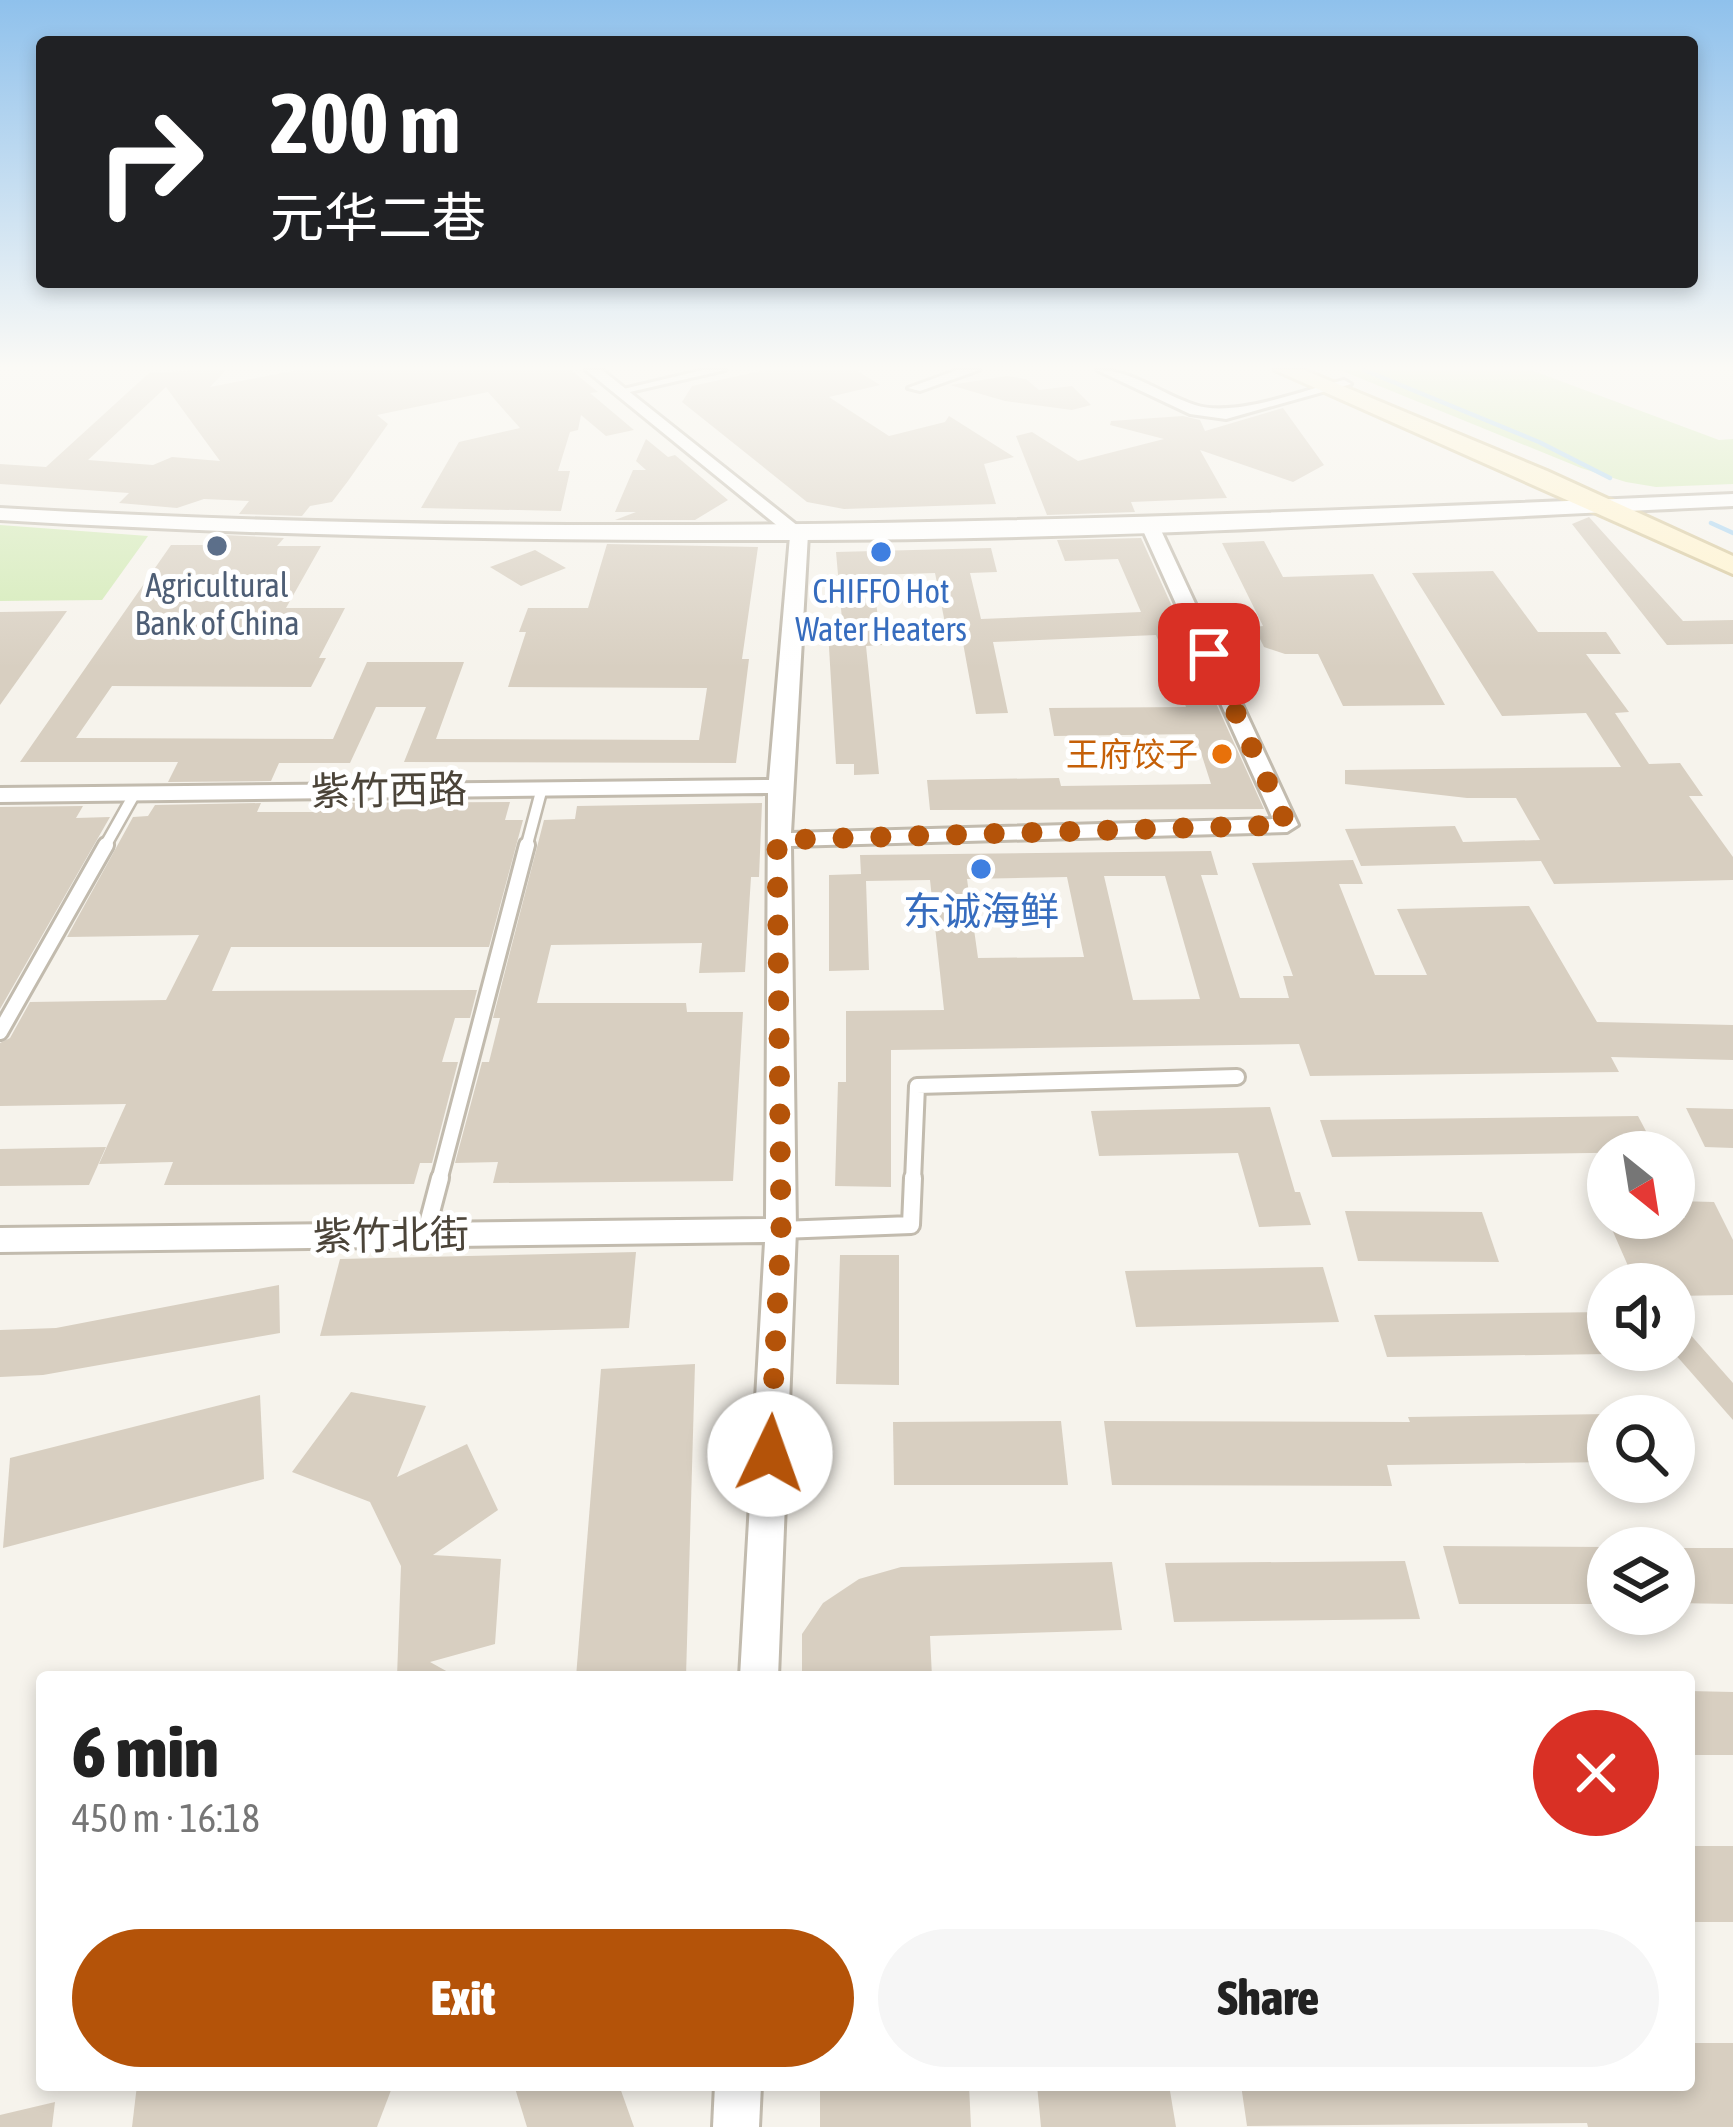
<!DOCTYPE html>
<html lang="en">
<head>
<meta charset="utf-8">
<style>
  :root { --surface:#fff; --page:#f6f6f6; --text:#222; --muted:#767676; --accent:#b45309 }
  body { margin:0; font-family:"Asap Condensed","Noto Sans SC",sans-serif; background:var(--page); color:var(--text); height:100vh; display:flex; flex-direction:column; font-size:45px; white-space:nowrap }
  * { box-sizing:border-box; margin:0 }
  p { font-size:39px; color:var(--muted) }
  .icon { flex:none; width:66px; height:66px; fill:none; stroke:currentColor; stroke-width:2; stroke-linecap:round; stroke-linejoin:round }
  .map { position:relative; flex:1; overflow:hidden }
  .details { position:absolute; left:36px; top:1671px; width:1659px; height:420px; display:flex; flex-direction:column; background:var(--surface); border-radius:12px; box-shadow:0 6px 18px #0003 }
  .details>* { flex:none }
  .banner { position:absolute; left:36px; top:36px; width:1662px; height:252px; border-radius:12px; box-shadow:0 6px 18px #0003; background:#202124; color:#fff; overflow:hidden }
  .needle { width:78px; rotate:150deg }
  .buttons { position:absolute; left:1587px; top:1131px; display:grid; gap:24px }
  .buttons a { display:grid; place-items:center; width:108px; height:108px; border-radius:50%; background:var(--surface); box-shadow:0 6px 18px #0003; font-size:60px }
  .pin { position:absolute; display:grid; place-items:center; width:102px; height:102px; color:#fff; margin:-51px; border-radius:24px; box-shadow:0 6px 18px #0006 }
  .me { position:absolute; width:132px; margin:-66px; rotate:3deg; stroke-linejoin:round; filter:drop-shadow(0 0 9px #0008) }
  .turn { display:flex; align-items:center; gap:42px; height:252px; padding:0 36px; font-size:54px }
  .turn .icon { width:156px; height:156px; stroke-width:2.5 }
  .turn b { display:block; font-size:84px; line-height:102px }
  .round { display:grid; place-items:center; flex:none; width:126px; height:126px; border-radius:63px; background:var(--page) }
  .summary { display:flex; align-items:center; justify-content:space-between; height:204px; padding:0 36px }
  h1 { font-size:72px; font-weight:800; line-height:90px }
  .cta { display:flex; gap:24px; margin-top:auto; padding:24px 36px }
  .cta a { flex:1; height:138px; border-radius:72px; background:var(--accent); color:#fff; font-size:48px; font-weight:800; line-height:138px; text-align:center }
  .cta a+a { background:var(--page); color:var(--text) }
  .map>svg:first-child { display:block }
  .green { fill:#d2eab5 }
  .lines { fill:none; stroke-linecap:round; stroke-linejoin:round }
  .stream { stroke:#a9d4f2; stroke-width:4.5 }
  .building { fill:#d8cfc1; fill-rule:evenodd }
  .service-far2-casing { stroke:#c2bbae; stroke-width:15 }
  .service-far1-casing { stroke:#c2bbae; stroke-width:20 }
  .service-casing { stroke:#c2bbae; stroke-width:22 }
  .pedestrian-casing { stroke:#c2bbae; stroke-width:6 }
  .minor-casing { stroke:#c2bbae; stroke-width:6 }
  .tertiary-casing { stroke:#c2bbae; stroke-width:6 }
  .secondary-casing { stroke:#d6c79b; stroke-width:6 }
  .service-far2 { stroke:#fff; stroke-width:10 }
  .service-far1 { stroke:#fff; stroke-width:14 }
  .service { stroke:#fff; stroke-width:16 }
  .pedestrian { fill:#fff; fill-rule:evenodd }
  .minor { fill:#fff; fill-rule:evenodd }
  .tertiary { fill:#fff; fill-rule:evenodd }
  .secondary { fill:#fff3cd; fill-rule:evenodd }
  .route { stroke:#b45309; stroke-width:21; stroke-dasharray:0 37.8 }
  .service-dot { fill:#5c6f8a; stroke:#fff; stroke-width:4.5 }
  .shop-dot { fill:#3f7fe0; stroke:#fff; stroke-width:4.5 }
  .food-dot { fill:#e8710a; stroke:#fff; stroke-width:4.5 }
  .labels { text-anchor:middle; stroke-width:10; stroke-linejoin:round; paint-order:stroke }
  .far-service-label { font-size:33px; fill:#4e5e75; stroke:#fff }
  .far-shop-label { font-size:33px; fill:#366cbe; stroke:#fff }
  .far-food-label { font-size:33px; fill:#c56008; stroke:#fff; text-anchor:end }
  .street-label { font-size:39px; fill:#4b4439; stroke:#fff }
  .shop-label { font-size:39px; fill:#366cbe; stroke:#fff }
</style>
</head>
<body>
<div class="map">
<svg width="1733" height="2127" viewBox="0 0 1733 2127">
  <rect width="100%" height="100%" fill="#f6f3ec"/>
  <g class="green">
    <path d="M 1340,370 L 1531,370 L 1719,440 L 1733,439 L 1733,484 L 1656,487 L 1626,482 L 1581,468 Z"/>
    <path d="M 0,525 L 148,536 L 102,600 L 0,601 Z"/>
  </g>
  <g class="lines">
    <g class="stream">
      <path d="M 1364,370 L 1539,442 L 1610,478"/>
      <path d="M 1711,523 L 1733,533"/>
    </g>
  </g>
  <g class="building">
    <path d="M 197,370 L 226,370 L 210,387 L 297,370 L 571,370 L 598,392 L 590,393 L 634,430 L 606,436 L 581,415 L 578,430 L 570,432 L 558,471 L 570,471 L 561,511 L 421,508 L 459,442 L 520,428 L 488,392 L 377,415 L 388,424 L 348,481 L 332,502 L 310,506 L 302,516 L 239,514 L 249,501 L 204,499 L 177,508 L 119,503 L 129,493 L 0,484 L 0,464 L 46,467 L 149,373 ZM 166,387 L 220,461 L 172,457 L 153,465 L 88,460 Z"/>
    <path d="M 765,370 L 856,370 L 880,385 L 829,397 L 889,436 L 945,422 L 949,416 L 1014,457 L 984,464 L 996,504 L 844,509 L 807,502 L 682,402 L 692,386 Z"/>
    <path d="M 1007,376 L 1026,379 L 1039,390 L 1072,386 L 1091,405 L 1072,410 L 1005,401 L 950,385 Z"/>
    <path d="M 1283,408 L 1324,465 L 1293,482 L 1200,450 L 1227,498 L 1131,502 L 1135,512 L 1047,515 L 1016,436 L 1032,432 L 1078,461 L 1164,439 L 1110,425 L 1111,421 L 1183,416 L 1200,420 L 1205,431 Z"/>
    <path d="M 646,439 L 668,457 L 675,455 L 728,500 L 695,520 L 615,520 L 636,512 L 615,512 L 633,470 L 646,470 L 636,461 Z"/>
    <path d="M 1589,517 L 1683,621 L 1733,620 L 1733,644 L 1667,645 L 1572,524 Z"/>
    <path d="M 224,535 L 284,538 L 277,546 L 321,546 L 286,608 L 345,608 L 319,658 L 326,658 L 311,687 L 112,686 L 76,738 L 333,739 L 367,662 L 464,662 L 436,739 L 699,740 L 707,688 L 508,687 L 526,632 L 519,632 L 528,608 L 588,608 L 607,544 L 758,547 L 742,659 L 749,659 L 736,763 L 404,762 L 426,707 L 376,707 L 350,763 L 279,763 L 271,781 L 168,782 L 178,762 L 20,762 L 171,545 L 216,545 Z"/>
    <path d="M 1141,538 L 1264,809 L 930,810 L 927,780 L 1059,778 L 1061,786 L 1211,784 L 1195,734 L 1054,736 L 1049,708 L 1186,707 L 1156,635 L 993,642 L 1008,713 L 976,714 L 963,643 L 949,643 L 935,573 L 872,575 L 882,645 L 866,646 L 879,774 L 854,775 L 854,764 L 836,764 L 828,631 L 843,631 L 836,552 L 991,548 L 997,572 L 970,573 L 981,619 L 1141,612 L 1118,559 L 1065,561 L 1057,540 Z"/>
    <path d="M 1264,541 L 1283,577 L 1373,574 L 1445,705 L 1343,706 L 1318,654 L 1285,654 L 1264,647 L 1254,627 L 1263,626 L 1222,543 Z"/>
    <path d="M 535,550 L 566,568 L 521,586 L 490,567 Z"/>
    <path d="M 1493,571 L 1538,632 L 1606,632 L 1621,654 L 1586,654 L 1629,712 L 1615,713 L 1649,764 L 1680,763 L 1703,796 L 1689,796 L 1733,857 L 1733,880 L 1554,884 L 1541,861 L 1361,866 L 1345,829 L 1455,826 L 1463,842 L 1540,840 L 1516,798 L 1467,798 L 1345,784 L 1345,770 L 1621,767 L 1586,713 L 1502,716 L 1412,573 Z"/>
    <path d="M 67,611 L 0,705 L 0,612 Z"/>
    <path d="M 510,802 L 505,820 L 523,820 L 489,947 L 231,947 L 212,991 L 477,990 L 470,1018 L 455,1018 L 442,1062 L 458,1062 L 432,1163 L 420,1163 L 414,1184 L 164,1185 L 173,1162 L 99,1164 L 126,1104 L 0,1106 L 0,1043 L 10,1038 L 30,1002 L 166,1000 L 199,935 L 67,937 L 133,817 L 148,816 L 155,805 L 261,803 L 257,812 L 314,812 L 318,803 Z"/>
    <path d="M 762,803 L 759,877 L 751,877 L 745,972 L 699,973 L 702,943 L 551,945 L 537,1003 L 686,1003 L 687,1012 L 743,1012 L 733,1181 L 493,1183 L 498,1162 L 455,1163 L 482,1062 L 489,1062 L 500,1018 L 493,1018 L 544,820 L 575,819 L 577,806 Z"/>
    <path d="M 83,806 L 76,818 L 110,817 L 0,1009 L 0,807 Z"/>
    <path d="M 1211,851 L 1218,875 L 1201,875 L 1240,998 L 1289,998 L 1283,976 L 1293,976 L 1252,863 L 1353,860 L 1363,884 L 1339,884 L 1375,975 L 1427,975 L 1397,909 L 1529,906 L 1597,1022 L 1733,1025 L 1733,1060 L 1611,1057 L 1619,1072 L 1310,1076 L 1299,1044 L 891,1050 L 891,1187 L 835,1186 L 838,1082 L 846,1082 L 846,1011 L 944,1010 L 930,880 L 866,881 L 869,970 L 829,971 L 829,875 L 861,874 L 860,855 ZM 1104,876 L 1165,876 L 1200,999 L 1133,1000 ZM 1067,877 L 1084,957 L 978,958 L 967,879 Z"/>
    <path d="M 1270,1107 L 1295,1192 L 1300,1192 L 1311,1225 L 1259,1227 L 1238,1153 L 1099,1156 L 1091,1111 Z"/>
    <path d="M 1686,1108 L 1733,1109 L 1733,1148 L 1705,1147 Z"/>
    <path d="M 1638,1116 L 1657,1152 L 1332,1157 L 1320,1120 Z"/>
    <path d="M 106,1147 L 89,1185 L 0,1186 L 0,1149 Z"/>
    <path d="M 1677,1201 L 1714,1202 L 1733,1240 L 1733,1295 L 1674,1296 L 1674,1284 L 1636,1284 L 1607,1218 L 1685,1218 Z"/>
    <path d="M 1345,1211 L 1482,1212 L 1499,1262 L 1358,1261 Z"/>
    <path d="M 636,1252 L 629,1328 L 320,1336 L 340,1259 Z"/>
    <path d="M 840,1255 L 899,1255 L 899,1385 L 836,1384 Z"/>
    <path d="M 1323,1267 L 1339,1322 L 1136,1327 L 1125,1271 Z"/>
    <path d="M 279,1285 L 280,1333 L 43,1375 L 0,1377 L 0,1330 L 56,1328 Z"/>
    <path d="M 1608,1312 L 1608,1354 L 1387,1357 L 1374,1315 Z"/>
    <path d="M 1688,1332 L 1733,1383 L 1733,1420 L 1674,1353 L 1674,1336 Z"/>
    <path d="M 695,1364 L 686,1677 L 576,1677 L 601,1369 Z"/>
    <path d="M 351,1392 L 426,1406 L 397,1477 L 467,1444 L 498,1510 L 433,1555 L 501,1559 L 495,1644 L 430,1662 L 457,1677 L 397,1677 L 401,1566 L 370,1502 L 292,1472 Z"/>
    <path d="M 260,1395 L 264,1479 L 3,1548 L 10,1458 Z"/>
    <path d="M 1608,1414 L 1608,1462 L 1387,1465 L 1392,1486 L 1112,1485 L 1104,1421 L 1410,1422 L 1408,1417 Z"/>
    <path d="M 1061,1421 L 1068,1485 L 894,1485 L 893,1422 Z"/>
    <path d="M 1443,1546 L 1608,1547 L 1608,1604 L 1459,1604 Z"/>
    <path d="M 1674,1548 L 1733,1548 L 1733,1604 L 1674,1603 Z"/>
    <path d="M 1405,1561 L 1420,1619 L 1174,1622 L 1165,1563 Z"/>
    <path d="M 1112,1562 L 1122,1630 L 930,1636 L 932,1677 L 802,1677 L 802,1634 L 823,1603 L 859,1579 L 901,1567 Z"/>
    <path d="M 1689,1691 L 1733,1692 L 1733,1755 L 1689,1755 Z"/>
    <rect x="1689" y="1846" width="44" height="76"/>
    <path d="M 1689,2043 L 1733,2043 L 1733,2127 L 1588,2127 L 1587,2123 L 1247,2126 L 1241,2085 L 1689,2085 Z"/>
    <path d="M 137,2085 L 393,2085 L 377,2127 L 132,2127 Z"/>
    <path d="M 514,2085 L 619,2085 L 634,2127 L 527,2127 Z"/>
    <path d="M 820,2085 L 969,2085 L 971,2127 L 820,2127 Z"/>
    <path d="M 1037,2085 L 1169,2085 L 1176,2127 L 1041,2127 Z"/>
    <path d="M 55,2102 L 52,2127 L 0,2127 L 0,2115 Z"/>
  </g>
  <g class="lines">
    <g class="service-far2-casing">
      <g id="service-far2">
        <path d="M 104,848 L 135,793"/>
        <path d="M 526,848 L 542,788"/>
      </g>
    </g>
    <g class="service-far1-casing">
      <g id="service-far1">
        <path d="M 0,1032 L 106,845"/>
        <path d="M 439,1181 L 527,845"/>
        <path d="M 913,1181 L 917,1086 L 1237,1077"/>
      </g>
    </g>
    <g class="service-casing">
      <g id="service">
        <path d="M 781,1230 L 911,1225 L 913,1178"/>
        <path d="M 425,1235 L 440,1178"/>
      </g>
    </g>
    <g class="pedestrian-casing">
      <path id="pedestrian" d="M 703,370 L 725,370 L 621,394 L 615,391 Z"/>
    </g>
    <g class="minor-casing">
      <g id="minor">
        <path d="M 586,370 L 602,370 L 808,534 L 791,833 L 1273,819 L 1141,526 L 1150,521 L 1159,526 L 1298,825 L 1287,832 L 791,846 L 796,1230 L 778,1677 L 740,1677 L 765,1242 L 0,1252 L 0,1228 L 766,1219 L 768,793 L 0,802 L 0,788 L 769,780 L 790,536 Z"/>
        <path d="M 957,370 L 979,370 L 920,391 L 908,388 Z"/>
        <path d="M 1097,370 C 1133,370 1161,394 1195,405 C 1234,418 1304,390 1344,380 L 1351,384 L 1226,419 L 1190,414 Z"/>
        <path d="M 715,2085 L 761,2085 L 759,2127 L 713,2127 Z"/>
      </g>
    </g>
    <g class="tertiary-casing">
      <path id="tertiary" d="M 1733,494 L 1733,506 C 1422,520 1110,540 799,540 C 533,541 265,536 0,520 L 0,508 C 579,542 1154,519 1733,494 Z"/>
    </g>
    <g class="secondary-casing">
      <path id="secondary" d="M 1275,370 L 1304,370 L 1547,471 L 1733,556 L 1733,574 Z"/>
    </g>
    <use href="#service-far2" class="service-far2"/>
    <use href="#service-far1" class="service-far1"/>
    <use href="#service" class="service"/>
    <use href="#pedestrian" class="pedestrian"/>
    <use href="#minor" class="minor"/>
    <use href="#tertiary" class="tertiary"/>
    <use href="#secondary" class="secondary"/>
  </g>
  <linearGradient id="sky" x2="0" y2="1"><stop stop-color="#8fc1ec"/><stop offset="0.55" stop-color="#fbfaf6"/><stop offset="1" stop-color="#fbfaf6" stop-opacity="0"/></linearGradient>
  <rect width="1733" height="668" fill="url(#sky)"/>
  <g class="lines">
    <path class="route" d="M 770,1454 L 781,1230 L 777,840 L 1287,825 L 1209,654"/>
  </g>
  <circle class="service-dot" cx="217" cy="546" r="12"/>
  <g class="shop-dot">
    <circle cx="881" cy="552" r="12"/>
    <circle cx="981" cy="869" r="12"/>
  </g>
  <circle class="food-dot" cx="1222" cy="754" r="12"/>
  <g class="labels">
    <g class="far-service-label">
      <text x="217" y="597">Agricultural<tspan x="217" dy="38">Bank of China</tspan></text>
    </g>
    <g class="far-shop-label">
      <text x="881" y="603">CHIFFO Hot<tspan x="881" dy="38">Water Heaters</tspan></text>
    </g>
    <g class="far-food-label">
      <text x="1198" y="766">王府饺子</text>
    </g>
    <g class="street-label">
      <text transform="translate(389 790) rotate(-1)" y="14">紫竹西路</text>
      <text transform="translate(391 1235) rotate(-1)" y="14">紫竹北街</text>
    </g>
    <g class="shop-label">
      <text x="981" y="925">东诚海鲜</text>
    </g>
  </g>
</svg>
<div class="buttons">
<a><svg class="needle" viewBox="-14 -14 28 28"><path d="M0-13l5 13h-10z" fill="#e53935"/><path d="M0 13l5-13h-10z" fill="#767676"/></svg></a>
<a><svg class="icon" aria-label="sound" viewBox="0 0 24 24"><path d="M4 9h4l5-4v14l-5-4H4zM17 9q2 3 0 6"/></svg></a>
<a><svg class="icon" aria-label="search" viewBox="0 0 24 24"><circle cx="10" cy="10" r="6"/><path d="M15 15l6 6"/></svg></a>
<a><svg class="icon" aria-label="layers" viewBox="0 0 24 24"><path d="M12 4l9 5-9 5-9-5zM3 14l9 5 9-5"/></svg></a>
</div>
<div class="pin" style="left:1209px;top:654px;background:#d93025"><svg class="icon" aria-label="arrive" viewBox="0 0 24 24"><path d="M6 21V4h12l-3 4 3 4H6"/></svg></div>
<svg class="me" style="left:770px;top:1454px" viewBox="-20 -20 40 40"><circle r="19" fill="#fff"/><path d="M0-13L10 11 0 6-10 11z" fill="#b45309"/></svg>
<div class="banner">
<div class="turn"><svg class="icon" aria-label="right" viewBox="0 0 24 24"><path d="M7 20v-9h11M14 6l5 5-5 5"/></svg><div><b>200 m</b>元华二巷</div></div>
</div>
<section class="details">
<div class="summary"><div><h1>6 min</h1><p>450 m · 16:18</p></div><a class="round" style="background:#d93025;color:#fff"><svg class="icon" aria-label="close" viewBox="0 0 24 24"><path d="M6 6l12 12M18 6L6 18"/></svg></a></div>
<div class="cta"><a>Exit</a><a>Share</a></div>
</section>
</div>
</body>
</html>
